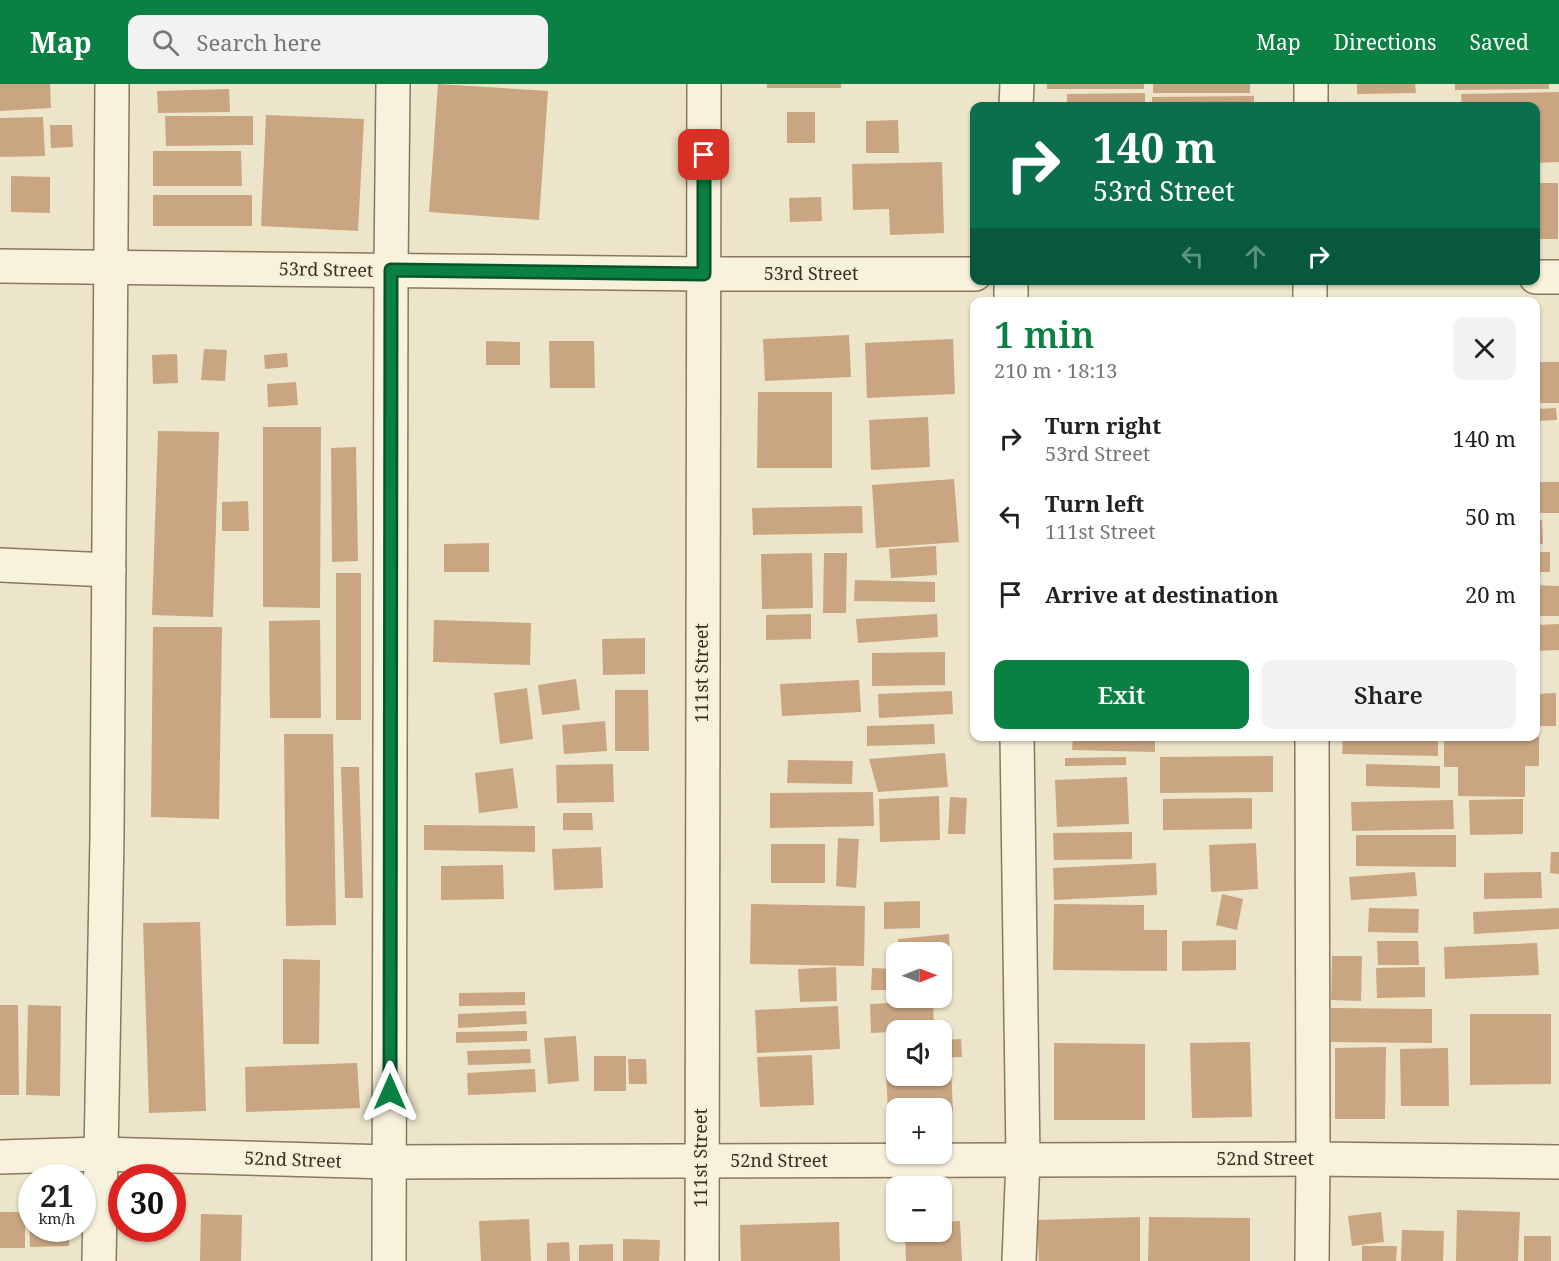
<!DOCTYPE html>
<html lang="en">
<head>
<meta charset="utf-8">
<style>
  :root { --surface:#fff; --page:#f2f2f2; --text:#222; --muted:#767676; --accent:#0b8043 }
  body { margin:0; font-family:"Noto Serif",serif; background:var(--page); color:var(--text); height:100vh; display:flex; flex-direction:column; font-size:22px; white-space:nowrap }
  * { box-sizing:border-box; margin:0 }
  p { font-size:20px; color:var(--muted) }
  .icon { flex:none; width:33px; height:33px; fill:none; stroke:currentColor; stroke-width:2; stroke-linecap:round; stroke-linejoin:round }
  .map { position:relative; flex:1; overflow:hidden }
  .details { position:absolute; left:970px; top:213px; width:570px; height:444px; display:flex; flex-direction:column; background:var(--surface); border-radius:12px; box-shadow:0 2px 4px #0004 }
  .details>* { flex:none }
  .banner { position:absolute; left:970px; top:18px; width:570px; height:183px; border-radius:12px; box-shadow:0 2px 4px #0004; background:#0b6e4f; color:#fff; overflow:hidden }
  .needle { width:39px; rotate:89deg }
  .tools { position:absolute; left:886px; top:858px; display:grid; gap:12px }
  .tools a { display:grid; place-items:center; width:66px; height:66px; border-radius:12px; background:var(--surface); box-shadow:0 2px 4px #0004; font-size:30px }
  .speed { position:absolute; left:18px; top:1080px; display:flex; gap:12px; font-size:30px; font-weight:700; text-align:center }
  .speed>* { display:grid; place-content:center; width:78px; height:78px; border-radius:50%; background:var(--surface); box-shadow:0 2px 4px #0004; line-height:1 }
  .speed small { font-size:15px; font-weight:400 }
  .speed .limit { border:9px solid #d22; background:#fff; color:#111 }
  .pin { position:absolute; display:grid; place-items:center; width:51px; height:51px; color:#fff; margin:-26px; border-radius:12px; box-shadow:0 3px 9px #0006 }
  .me { position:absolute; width:66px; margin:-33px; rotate:0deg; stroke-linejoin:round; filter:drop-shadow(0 0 4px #0008) }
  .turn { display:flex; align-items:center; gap:21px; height:126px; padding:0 24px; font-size:27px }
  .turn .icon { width:78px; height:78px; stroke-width:2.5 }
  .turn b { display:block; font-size:42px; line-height:51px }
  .lanes { display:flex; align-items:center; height:57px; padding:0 24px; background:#0003; justify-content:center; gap:30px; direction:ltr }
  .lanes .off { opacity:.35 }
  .round { display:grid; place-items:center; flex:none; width:63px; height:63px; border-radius:12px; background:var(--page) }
  .headline { display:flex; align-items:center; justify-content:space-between; height:102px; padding:0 24px }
  h1 { font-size:36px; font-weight:600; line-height:45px; color:var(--accent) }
  .button { display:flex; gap:12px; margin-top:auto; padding:12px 24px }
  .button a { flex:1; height:69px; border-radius:12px; background:var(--accent); color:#fff; font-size:24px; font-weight:600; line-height:69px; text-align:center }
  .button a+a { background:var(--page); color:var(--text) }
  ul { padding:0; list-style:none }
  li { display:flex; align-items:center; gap:18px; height:78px; padding:0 24px }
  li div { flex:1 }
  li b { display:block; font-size:22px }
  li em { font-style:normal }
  header { display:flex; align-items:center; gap:36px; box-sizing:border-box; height:84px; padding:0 30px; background:var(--accent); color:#fff }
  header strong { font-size:28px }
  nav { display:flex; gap:33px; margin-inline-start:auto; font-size:21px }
  .search { width:420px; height:54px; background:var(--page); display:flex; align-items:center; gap:15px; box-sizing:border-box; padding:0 21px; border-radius:12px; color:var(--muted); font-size:22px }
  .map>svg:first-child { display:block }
  .building { fill:#caa581 }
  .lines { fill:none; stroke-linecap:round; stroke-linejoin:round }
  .minor-casing { stroke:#89785e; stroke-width:36 }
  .minor { stroke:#f8f2dc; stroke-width:33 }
  .route-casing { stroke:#07532c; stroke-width:15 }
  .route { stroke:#0b8043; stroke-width:10 }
  .labels { text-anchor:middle; stroke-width:4.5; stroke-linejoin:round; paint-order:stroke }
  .street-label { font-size:18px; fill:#3a2f21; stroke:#f5efd9 }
</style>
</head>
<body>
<header>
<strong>Map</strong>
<div class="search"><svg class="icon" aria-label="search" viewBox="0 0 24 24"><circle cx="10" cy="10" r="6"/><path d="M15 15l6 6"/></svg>Search here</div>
<nav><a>Map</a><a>Directions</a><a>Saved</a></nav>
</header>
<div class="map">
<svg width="1559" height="1177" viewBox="0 0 1559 1177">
  <rect width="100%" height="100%" fill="#ede5c9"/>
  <g class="building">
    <path d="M 0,0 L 50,0 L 51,24 L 0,27 Z"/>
    <path d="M 438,0 L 548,7 L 539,136 L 429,128 Z"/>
    <rect x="767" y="0" width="74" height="4"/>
    <rect x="1047" y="0" width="97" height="5"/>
    <rect x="1153" y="0" width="97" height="9"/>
    <path d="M 1357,0 L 1415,0 L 1416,9 L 1357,10 Z"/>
    <path d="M 1455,0 L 1549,0 L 1549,5 L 1455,6 Z"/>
    <path d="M 229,5 L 230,28 L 158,29 L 157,7 Z"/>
    <path d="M 1559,8 L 1559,78 L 1536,79 L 1536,22 L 1462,22 L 1461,10 Z"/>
    <path d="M 1145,9 L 1145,22 L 1067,22 L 1067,10 Z"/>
    <path d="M 1254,12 L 1254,22 L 1152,22 L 1152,13 Z"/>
    <rect x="787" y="28" width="28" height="31"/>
    <path d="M 266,31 L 364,35 L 358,147 L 261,142 Z"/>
    <path d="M 165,32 L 253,32 L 253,61 L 166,62 Z"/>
    <path d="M 43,33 L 45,72 L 0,73 L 0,34 Z"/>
    <path d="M 898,36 L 899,69 L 866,69 L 866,37 Z"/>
    <path d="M 50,41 L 72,41 L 73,63 L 51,64 Z"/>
    <path d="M 153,67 L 241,67 L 242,102 L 153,102 Z"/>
    <path d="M 942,78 L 944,149 L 890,151 L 889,125 L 853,126 L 852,80 Z"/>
    <path d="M 11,92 L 50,93 L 50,129 L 11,128 Z"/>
    <rect x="1536" y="99" width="22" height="56"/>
    <rect x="153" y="111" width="99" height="31"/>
    <path d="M 821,113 L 822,137 L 790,138 L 789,114 Z"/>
    <path d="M 849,251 L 851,293 L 765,297 L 763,255 Z"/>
    <path d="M 953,255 L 955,310 L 867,314 L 865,259 Z"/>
    <path d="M 486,257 L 520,258 L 520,281 L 486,281 Z"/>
    <path d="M 549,257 L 594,257 L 595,304 L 550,304 Z"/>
    <path d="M 204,265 L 227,266 L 225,297 L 201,296 Z"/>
    <path d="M 287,269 L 288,283 L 265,285 L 264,271 Z"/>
    <path d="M 177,270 L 178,299 L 153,300 L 152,271 Z"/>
    <rect x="1536" y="278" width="23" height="41"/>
    <path d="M 296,298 L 298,321 L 268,323 L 267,300 Z"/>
    <path d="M 758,308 L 832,308 L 832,384 L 757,384 Z"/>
    <path d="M 1556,324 L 1557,336 L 1536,337 L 1536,325 Z"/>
    <path d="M 928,333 L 930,383 L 871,386 L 869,336 Z"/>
    <path d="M 263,343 L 321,343 L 320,524 L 263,523 Z"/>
    <path d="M 158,347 L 219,348 L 213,533 L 152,531 Z"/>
    <path d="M 356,363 L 358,477 L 332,478 L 331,364 Z"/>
    <path d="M 954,395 L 959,458 L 876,464 L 872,401 Z"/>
    <rect x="1536" y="398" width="23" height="31"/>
    <path d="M 248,417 L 249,447 L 222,447 L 222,418 Z"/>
    <path d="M 862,422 L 863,449 L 753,451 L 752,424 Z"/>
    <path d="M 1536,436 L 1542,436 L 1543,460 L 1536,460 Z"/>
    <path d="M 489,459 L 489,488 L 444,488 L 444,460 Z"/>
    <path d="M 936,462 L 937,491 L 891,494 L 889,465 Z"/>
    <rect x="1536" y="468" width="14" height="20"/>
    <path d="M 812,469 L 813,524 L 762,525 L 761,470 Z"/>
    <path d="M 824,469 L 847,469 L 846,529 L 823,529 Z"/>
    <rect x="336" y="489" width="25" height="147"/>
    <path d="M 855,496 L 935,498 L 935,518 L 854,517 Z"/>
    <path d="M 1536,501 L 1559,502 L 1559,532 L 1536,532 Z"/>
    <path d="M 811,530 L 811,555 L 766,556 L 766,531 Z"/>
    <path d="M 937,530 L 938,553 L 858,559 L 856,535 Z"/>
    <path d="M 320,536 L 321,634 L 270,634 L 269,537 Z"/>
    <path d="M 434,536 L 531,539 L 530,581 L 433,578 Z"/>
    <path d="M 1559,540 L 1559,566 L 1536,567 L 1536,541 Z"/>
    <path d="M 153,543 L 222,543 L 219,735 L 151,733 Z"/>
    <path d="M 645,554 L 645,590 L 603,591 L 602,555 Z"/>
    <path d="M 945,568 L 945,601 L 872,602 L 872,569 Z"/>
    <path d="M 576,595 L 580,626 L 542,631 L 538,601 Z"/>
    <path d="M 859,596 L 861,628 L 782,632 L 780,600 Z"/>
    <path d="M 527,604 L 533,655 L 500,660 L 494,609 Z"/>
    <path d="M 615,606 L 648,606 L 649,667 L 615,667 Z"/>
    <path d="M 952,607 L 953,630 L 879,634 L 878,610 Z"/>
    <path d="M 1556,609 L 1556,642 L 1536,642 L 1536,610 Z"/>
    <path d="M 605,637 L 607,667 L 564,670 L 562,641 Z"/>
    <path d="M 934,640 L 935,660 L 867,662 L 867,642 Z"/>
    <path d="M 284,650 L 333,650 L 336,841 L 286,842 Z"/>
    <path d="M 1073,652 L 1155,652 L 1155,668 L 1072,666 Z"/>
    <path d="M 1343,652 L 1438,652 L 1438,672 L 1342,670 Z"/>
    <path d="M 1444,652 L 1539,653 L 1539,682 L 1525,682 L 1525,713 L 1458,712 L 1458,683 L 1444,683 Z"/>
    <path d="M 945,669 L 948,703 L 878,708 L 869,675 Z"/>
    <path d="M 1273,672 L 1273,708 L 1160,709 L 1160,673 Z"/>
    <path d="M 1126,673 L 1126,681 L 1065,682 L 1065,674 Z"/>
    <path d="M 788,676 L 853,677 L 852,700 L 787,699 Z"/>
    <path d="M 613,680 L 614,718 L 557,719 L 556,681 Z"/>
    <path d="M 1366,680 L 1440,682 L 1440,704 L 1366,702 Z"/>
    <path d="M 341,683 L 359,683 L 363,814 L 345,814 Z"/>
    <path d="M 513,684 L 518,724 L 479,729 L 475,689 Z"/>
    <path d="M 1127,693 L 1129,740 L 1057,743 L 1055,696 Z"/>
    <path d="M 873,708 L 874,742 L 770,744 L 770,709 Z"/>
    <path d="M 939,712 L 940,756 L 880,758 L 879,715 Z"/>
    <path d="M 950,713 L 967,714 L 965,750 L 948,750 Z"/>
    <path d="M 1252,714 L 1252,745 L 1163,746 L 1163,715 Z"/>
    <path d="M 1523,715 L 1523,750 L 1470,751 L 1469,716 Z"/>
    <path d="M 1453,716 L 1454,745 L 1352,747 L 1351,718 Z"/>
    <path d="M 563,729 L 592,729 L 593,746 L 563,746 Z"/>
    <path d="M 424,741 L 535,742 L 535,768 L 424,766 Z"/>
    <path d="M 1132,748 L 1132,775 L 1054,776 L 1053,749 Z"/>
    <path d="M 1356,751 L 1456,751 L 1456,783 L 1356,782 Z"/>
    <path d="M 838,754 L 859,755 L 856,804 L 836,802 Z"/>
    <path d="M 1256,759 L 1258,805 L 1211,808 L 1209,761 Z"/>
    <rect x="771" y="760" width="54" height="39"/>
    <path d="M 601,763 L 603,804 L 554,806 L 552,765 Z"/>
    <path d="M 1551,768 L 1559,768 L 1559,790 L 1550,789 Z"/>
    <path d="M 1156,779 L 1157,811 L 1054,816 L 1053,784 Z"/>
    <path d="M 503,781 L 504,815 L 441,816 L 441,782 Z"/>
    <path d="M 1415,788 L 1417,812 L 1351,816 L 1349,793 Z"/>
    <path d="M 1541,788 L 1542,814 L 1484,815 L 1484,789 Z"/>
    <path d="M 1222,810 L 1243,815 L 1237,846 L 1216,841 Z"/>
    <path d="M 920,817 L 920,844 L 884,845 L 884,818 Z"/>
    <path d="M 751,820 L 865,822 L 864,882 L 750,880 Z"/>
    <path d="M 1054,820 L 1144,821 L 1144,846 L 1167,846 L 1167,887 L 1053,886 Z"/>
    <path d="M 1369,824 L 1419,825 L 1418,849 L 1368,848 Z"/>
    <path d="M 1559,824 L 1559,845 L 1474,850 L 1473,828 Z"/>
    <path d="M 200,838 L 206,1027 L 149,1029 L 143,839 Z"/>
    <path d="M 949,850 L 950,869 L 899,868 L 898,855 Z"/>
    <path d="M 1236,856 L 1236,886 L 1182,887 L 1182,857 Z"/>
    <path d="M 1377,857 L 1418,857 L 1419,881 L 1378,881 Z"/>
    <path d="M 1537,859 L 1539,891 L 1445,895 L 1444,863 Z"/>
    <path d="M 1332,872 L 1362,872 L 1361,917 L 1331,916 Z"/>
    <path d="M 283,875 L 320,876 L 319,960 L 283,960 Z"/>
    <path d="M 836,883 L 837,917 L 800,918 L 798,885 Z"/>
    <path d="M 1425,883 L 1425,913 L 1377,914 L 1376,884 Z"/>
    <path d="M 872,884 L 897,885 L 897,906 L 871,906 Z"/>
    <path d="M 525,908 L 525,921 L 459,922 L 459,909 Z"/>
    <path d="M 933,917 L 934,946 L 871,949 L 870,920 Z"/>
    <path d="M 0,921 L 18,921 L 19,1011 L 0,1011 Z"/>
    <path d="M 28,921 L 61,922 L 60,1012 L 26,1011 Z"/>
    <path d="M 838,922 L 840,965 L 757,969 L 755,926 Z"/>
    <path d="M 1331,924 L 1432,925 L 1432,959 L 1331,958 Z"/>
    <path d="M 526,927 L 527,940 L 458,944 L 458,930 Z"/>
    <path d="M 1470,930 L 1551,930 L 1551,1000 L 1470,1001 Z"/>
    <path d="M 527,947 L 527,957 L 456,959 L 456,948 Z"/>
    <path d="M 576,952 L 579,997 L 548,1000 L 544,954 Z"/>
    <path d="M 961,955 L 962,973 L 942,974 L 942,956 Z"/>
    <path d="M 1250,958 L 1252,1033 L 1192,1034 L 1190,959 Z"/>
    <path d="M 1054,959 L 1145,960 L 1145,1036 L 1054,1036 Z"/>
    <path d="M 1386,963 L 1385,1035 L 1335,1035 L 1335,964 Z"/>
    <path d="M 1448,964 L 1449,1022 L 1401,1022 L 1400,965 Z"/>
    <path d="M 530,965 L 531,979 L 468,981 L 467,967 Z"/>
    <path d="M 812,971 L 814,1021 L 760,1023 L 757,973 Z"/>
    <rect x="594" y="972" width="32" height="35"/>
    <path d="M 628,975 L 646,975 L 647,1000 L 629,1000 Z"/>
    <path d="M 357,979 L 360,1024 L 246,1028 L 245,983 Z"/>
    <path d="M 951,982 L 953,1027 L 942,1027 L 942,1024 L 897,1024 L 897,1029 L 888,1030 L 886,986 L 897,985 L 897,992 L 942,992 L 942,983 Z"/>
    <path d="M 535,985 L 536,1008 L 468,1011 L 467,989 Z"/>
    <path d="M 1457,1126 L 1520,1128 L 1518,1177 L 1456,1177 Z"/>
    <rect x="0" y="1128" width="25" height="36"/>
    <path d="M 1381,1128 L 1384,1158 L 1352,1162 L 1348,1132 Z"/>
    <path d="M 201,1130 L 242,1131 L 241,1177 L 200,1177 Z"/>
    <path d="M 29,1131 L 32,1131 L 32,1144 L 69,1144 L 69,1162 L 30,1163 Z"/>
    <path d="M 1140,1133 L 1140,1177 L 1039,1177 L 1037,1136 Z"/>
    <path d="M 1149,1133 L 1250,1134 L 1250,1177 L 1148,1177 Z"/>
    <path d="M 529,1135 L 531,1177 L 481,1177 L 479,1137 Z"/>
    <path d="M 960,1137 L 962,1177 L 906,1177 L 905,1148 L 942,1148 L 942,1138 Z"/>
    <path d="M 839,1138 L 840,1177 L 741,1177 L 740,1141 Z"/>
    <path d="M 1402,1146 L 1444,1147 L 1443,1177 L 1401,1177 Z"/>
    <rect x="1524" y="1152" width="27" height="25"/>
    <path d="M 623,1155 L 660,1156 L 659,1177 L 623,1177 Z"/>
    <path d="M 569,1158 L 570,1177 L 547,1177 L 547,1159 Z"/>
    <path d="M 613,1160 L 613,1177 L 579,1177 L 579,1161 Z"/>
    <path d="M 1362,1162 L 1397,1162 L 1396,1177 L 1362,1177 Z"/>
  </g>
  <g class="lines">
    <g class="minor-casing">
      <g id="minor">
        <path d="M 1016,22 L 1017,0"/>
        <path d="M 1311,22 L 1311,0"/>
        <path d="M 0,182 L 704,190 L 975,190"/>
        <path d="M 1536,193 L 1559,193"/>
        <path d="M 1011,196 L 1011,218"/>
        <path d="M 1310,196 L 1310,218"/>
        <path d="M 0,481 L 109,486"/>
        <path d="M 1017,652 L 1023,1075 L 1019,1177"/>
        <path d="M 1312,652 L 1313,1075 L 1312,1177"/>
        <path d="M 0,1073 L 99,1070 L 389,1078 L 1313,1075 L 1559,1078"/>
        <path d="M 99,1177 L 107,752 L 112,0"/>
        <path d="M 389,1177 L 391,186 L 393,0"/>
        <path d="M 702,1177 L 704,0"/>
      </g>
    </g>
    <use href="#minor" class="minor"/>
  </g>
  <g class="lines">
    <g class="route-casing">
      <path id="route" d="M 390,1008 L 391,186 L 704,190 L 704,71"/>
    </g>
    <use href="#route" class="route"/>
  </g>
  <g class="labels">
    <g class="street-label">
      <text transform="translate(326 186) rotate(1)" y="6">53rd Street</text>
      <text x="811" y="196">53rd Street</text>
      <text transform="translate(702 589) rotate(-90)" y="6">111st Street</text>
      <text transform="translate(701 1074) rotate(-90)" y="6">111st Street</text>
      <text x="1265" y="1081">52nd Street</text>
      <text transform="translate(293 1076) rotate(2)" y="6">52nd Street</text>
      <text x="779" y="1083">52nd Street</text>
    </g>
  </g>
</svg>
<div class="tools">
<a><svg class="needle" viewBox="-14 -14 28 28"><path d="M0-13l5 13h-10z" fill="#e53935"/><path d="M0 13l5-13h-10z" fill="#767676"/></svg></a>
<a><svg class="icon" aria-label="sound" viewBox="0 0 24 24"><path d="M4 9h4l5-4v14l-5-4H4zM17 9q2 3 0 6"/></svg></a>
<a>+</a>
<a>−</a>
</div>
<div class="speed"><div>21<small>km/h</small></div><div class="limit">30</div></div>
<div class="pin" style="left:704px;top:71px;background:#d93025"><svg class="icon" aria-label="arrive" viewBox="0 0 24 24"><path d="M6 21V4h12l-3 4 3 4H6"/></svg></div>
<svg class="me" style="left:390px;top:1008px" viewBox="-20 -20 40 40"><path d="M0-17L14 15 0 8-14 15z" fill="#0b8043" stroke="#fff" stroke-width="4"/></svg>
<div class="banner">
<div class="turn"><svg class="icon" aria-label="right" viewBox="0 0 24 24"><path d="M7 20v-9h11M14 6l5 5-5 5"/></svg><div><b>140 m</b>53rd Street</div></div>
<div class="lanes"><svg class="icon off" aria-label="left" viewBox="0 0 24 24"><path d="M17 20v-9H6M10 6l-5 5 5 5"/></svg><svg class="icon off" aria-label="ahead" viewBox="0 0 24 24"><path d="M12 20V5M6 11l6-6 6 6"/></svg><svg class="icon" aria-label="right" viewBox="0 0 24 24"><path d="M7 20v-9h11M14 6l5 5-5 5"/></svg></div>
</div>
<section class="details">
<div class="headline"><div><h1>1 min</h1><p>210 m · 18:13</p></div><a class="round"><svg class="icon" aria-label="close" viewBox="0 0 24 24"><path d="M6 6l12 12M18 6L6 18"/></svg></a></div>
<ul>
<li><svg class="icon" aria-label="right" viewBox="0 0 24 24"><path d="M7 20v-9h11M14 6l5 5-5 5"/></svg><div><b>Turn right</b><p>53rd Street</p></div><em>140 m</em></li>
<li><svg class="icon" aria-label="left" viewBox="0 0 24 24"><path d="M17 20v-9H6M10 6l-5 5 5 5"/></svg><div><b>Turn left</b><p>111st Street</p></div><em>50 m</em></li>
<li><svg class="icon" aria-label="arrive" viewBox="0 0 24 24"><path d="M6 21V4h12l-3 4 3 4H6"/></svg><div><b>Arrive at destination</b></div><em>20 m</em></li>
</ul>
<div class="button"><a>Exit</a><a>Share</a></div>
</section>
</div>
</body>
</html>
